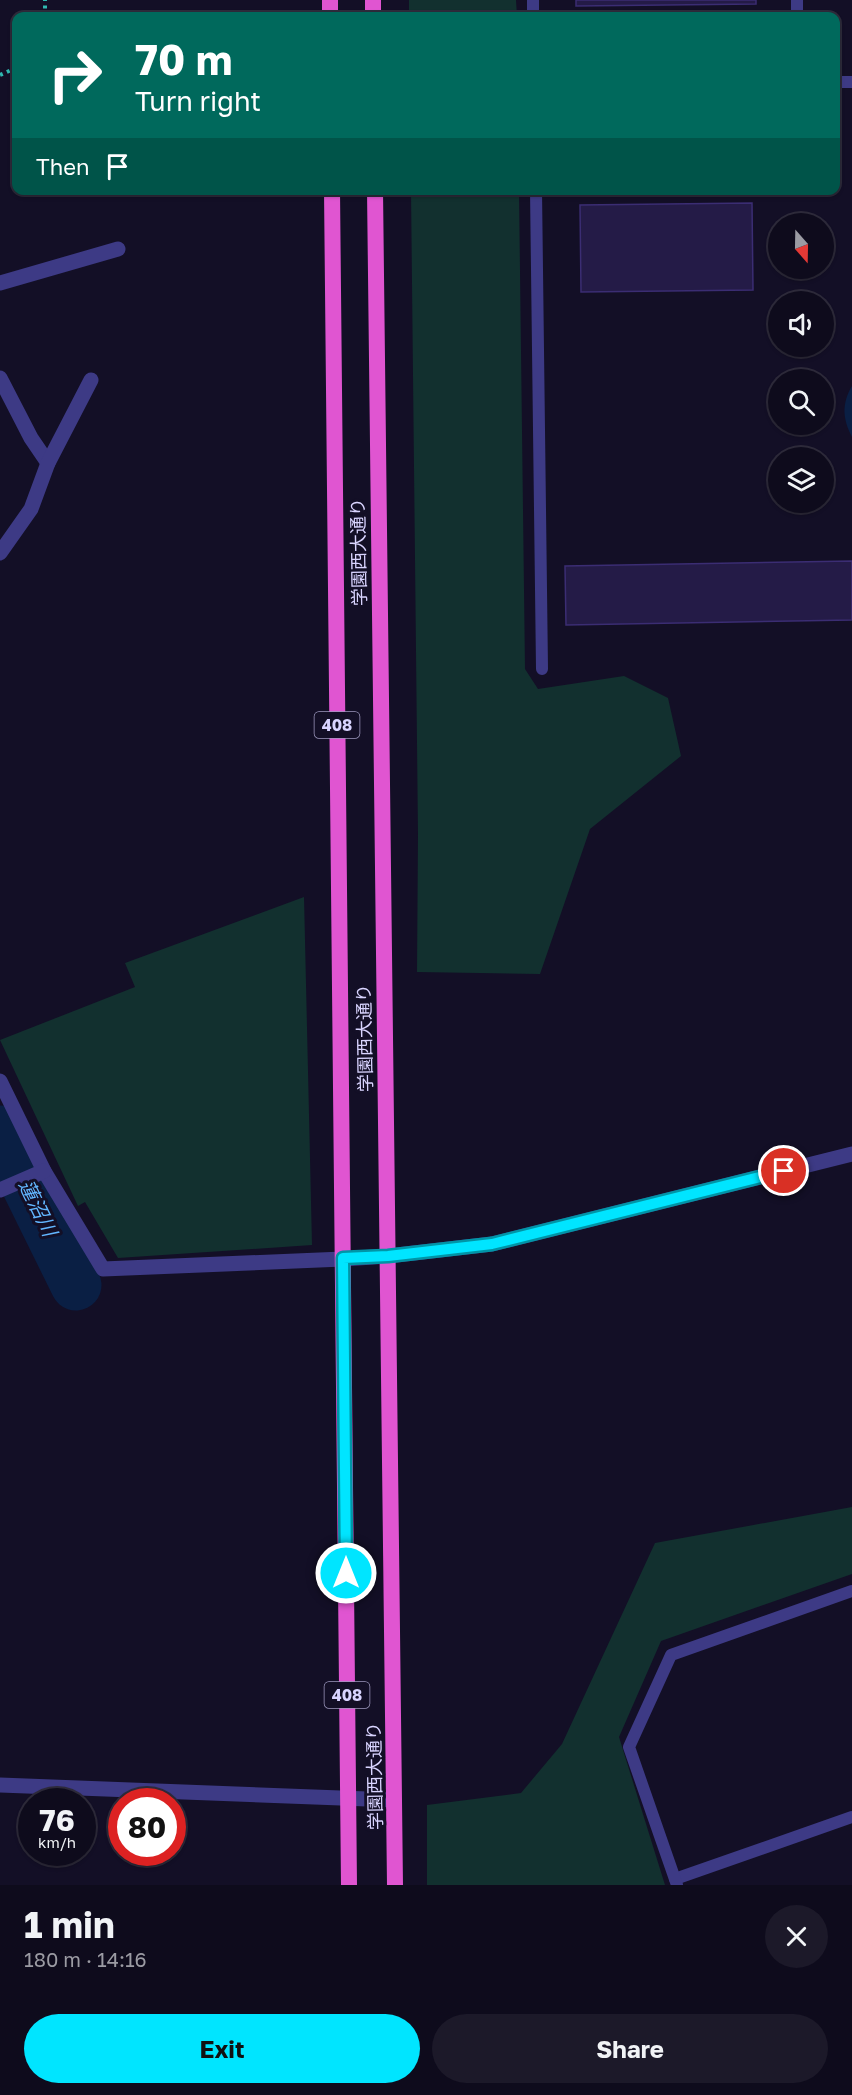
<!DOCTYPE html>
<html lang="en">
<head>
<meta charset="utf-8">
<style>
  :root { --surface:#0e0b1c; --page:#1c1929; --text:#f1f3f6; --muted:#9b9ba3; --line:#2e2b3b; --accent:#00e5ff }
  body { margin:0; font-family:"Golos Text","Noto Sans JP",sans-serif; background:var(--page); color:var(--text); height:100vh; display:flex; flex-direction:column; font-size:22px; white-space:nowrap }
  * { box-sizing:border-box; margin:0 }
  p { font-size:20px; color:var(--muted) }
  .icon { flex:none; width:33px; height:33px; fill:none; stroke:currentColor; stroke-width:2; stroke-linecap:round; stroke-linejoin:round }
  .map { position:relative; height:1885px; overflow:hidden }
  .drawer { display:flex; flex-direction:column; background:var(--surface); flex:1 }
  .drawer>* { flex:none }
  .hud { position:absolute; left:12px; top:12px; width:828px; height:183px; border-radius:12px; box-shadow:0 2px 4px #0004,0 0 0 2px var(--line); background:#00695c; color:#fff; overflow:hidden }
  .needle { width:39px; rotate:160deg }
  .controls { position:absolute; left:768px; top:213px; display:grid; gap:12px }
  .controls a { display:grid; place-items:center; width:66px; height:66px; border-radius:50%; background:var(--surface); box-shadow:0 2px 4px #0004,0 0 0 2px var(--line); font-size:30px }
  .speed { position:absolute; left:18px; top:1788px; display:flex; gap:12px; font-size:30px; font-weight:700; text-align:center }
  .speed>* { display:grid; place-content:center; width:78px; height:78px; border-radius:50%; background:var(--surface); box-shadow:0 2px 4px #0004,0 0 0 2px var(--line); line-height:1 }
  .speed small { font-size:15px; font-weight:400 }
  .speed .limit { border:9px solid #d22; background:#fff; color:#111 }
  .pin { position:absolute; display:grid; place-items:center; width:51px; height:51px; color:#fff; margin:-26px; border:3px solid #fff; border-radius:50%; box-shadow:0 2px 6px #0007 }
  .me { position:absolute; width:66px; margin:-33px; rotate:0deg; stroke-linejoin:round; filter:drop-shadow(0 0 4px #0008) }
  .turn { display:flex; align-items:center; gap:21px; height:126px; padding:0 24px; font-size:27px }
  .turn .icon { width:78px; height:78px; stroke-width:2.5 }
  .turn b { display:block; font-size:42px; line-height:51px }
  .then { display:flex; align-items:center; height:57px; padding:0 24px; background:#0003; gap:12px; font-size:22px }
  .round { display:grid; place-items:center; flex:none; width:63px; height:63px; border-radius:32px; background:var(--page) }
  .summary { display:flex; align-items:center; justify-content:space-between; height:102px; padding:0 24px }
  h1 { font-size:36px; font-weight:700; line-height:45px }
  .primary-button { display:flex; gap:12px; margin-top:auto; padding:12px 24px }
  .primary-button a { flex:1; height:69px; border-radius:36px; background:var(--accent); color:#111; font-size:24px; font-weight:700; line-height:69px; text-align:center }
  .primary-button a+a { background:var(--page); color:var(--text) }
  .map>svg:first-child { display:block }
  .green { fill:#12302f }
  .water { fill:#0a1f44 }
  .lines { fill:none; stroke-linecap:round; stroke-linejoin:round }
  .river { stroke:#0a1f44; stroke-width:51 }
  .building { fill:#241b47; stroke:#3b2d73; stroke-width:1.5 }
  .path { stroke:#2fb8b0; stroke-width:4; stroke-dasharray:3 4.5; stroke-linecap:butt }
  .service { stroke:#3d3a85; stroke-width:12 }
  .minor { stroke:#3d3a85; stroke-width:15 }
  .tertiary { stroke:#3d3a85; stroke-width:15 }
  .trunk { stroke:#e055d1; stroke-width:16 }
  .route-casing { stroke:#0095a6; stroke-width:15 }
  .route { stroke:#00e5ff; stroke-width:10 }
  .labels { text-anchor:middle; stroke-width:6; stroke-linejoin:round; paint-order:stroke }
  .shield { fill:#130f26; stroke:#9e99be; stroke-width:1.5 }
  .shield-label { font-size:16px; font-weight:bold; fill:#d9d4ff }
  .street-label { font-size:18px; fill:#d9d4ff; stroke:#130f26 }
  .water-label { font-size:20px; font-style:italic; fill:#62b6ff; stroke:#130f26 }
</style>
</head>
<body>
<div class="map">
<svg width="852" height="1885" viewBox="0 0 852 1885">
  <rect width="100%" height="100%" fill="#130f26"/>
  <g class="green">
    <path d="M 409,0 L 516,0 L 517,16 L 409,16 Z"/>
    <path d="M 411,191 L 519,191 L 525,669 L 538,689 L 624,676 L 668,698 L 681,756 L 590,829 L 540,974 L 417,972 L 418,835 Z"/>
    <path d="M 304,897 L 312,1245 L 118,1258 L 85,1202 L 78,1206 L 0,1040 L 135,987 L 125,963 Z"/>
    <path d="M 852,1507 L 852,1574 L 661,1641 L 619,1737 L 665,1885 L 427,1885 L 427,1805 L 521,1793 L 562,1744 L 655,1543 Z"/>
  </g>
  <path class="water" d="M 852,386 L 852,437 C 843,420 841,404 852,386 Z"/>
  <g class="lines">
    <path class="river" d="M 0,1131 L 76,1285"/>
  </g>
  <g class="building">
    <path d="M 576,0 L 756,0 L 756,4 L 576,6 Z"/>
    <path d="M 752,203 L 753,290 L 581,292 L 580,205 Z"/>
    <path d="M 852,561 L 852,620 L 566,625 L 565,566 Z"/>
  </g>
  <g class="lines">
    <g class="path">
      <path d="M 45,16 L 45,0"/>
      <path d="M 0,75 L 16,68"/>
    </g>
    <g class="service">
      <path d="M 533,0 L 533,16"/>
      <path d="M 797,0 L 797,16"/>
      <path d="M 836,82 L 852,82"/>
      <path d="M 536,190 L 542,669"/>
      <path d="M 675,1879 L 852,1817"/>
      <path d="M 677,1885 L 629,1747 L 671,1655 L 852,1591"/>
    </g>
    <g class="minor">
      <path d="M 0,283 L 118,249"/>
      <path d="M 0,378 L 31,438 L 48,463"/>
      <path d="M 0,553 L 31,509 L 48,463 L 91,380"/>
      <path d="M 0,1081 L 44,1171 L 103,1269 L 343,1259"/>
      <path d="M 0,1190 L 44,1171"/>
      <path d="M 0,1785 L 394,1800"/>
    </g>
    <path class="tertiary" d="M 343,1259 L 388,1256 L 492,1244 L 852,1154"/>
    <g class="trunk">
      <path d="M 330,0 L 330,16"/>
      <path d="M 373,0 L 373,16"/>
      <path d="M 332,190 L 349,1885"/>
      <path d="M 375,190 L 395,1885"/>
    </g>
  </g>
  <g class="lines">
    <g class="route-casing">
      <path id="route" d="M 346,1573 L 343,1258 L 388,1256 L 492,1244 L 784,1171"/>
    </g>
    <use href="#route" class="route"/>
  </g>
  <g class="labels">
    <g class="shield">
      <rect x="314.5" y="712" width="45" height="26" rx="4.5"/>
      <rect x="324.5" y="1682" width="45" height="26" rx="4.5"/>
    </g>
    <g class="shield-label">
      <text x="337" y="731">408</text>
      <text x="347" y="1701">408</text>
    </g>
    <g class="street-label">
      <text transform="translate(359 552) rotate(-91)" y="6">学園西大通り</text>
      <text transform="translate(365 1038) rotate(-91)" y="6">学園西大通り</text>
      <text transform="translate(375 1776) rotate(-91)" y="6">学園西大通り</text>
    </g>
    <g class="water-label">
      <text transform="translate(38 1208) rotate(64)" y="7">蓮沼川</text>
    </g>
  </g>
</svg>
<div class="controls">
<a><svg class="needle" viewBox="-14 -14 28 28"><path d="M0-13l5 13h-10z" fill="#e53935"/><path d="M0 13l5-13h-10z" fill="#9b9ba3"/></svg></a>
<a><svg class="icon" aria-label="sound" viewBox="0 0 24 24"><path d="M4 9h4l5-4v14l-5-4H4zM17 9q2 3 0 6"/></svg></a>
<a><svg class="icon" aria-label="search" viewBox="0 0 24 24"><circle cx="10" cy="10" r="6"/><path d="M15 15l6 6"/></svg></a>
<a><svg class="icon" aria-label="layers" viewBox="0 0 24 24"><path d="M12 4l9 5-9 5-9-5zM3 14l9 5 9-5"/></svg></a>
</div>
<div class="speed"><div>76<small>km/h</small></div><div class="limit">80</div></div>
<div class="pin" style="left:784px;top:1171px;background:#d93025"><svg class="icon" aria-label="arrive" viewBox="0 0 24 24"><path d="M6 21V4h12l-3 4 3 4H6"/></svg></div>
<svg class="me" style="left:346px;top:1573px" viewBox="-20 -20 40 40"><circle r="17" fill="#00e5ff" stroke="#fff" stroke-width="3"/><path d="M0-11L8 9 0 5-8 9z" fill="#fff"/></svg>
<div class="hud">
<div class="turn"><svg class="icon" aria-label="right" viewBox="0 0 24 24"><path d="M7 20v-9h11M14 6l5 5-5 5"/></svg><div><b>70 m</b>Turn right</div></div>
<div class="then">Then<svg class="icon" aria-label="arrive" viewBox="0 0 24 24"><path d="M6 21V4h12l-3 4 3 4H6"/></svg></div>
</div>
</div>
<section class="drawer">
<div class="summary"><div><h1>1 min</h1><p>180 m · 14:16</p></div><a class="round"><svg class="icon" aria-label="close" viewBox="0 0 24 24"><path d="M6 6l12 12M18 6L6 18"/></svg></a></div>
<div class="primary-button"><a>Exit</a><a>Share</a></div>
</section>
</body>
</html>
